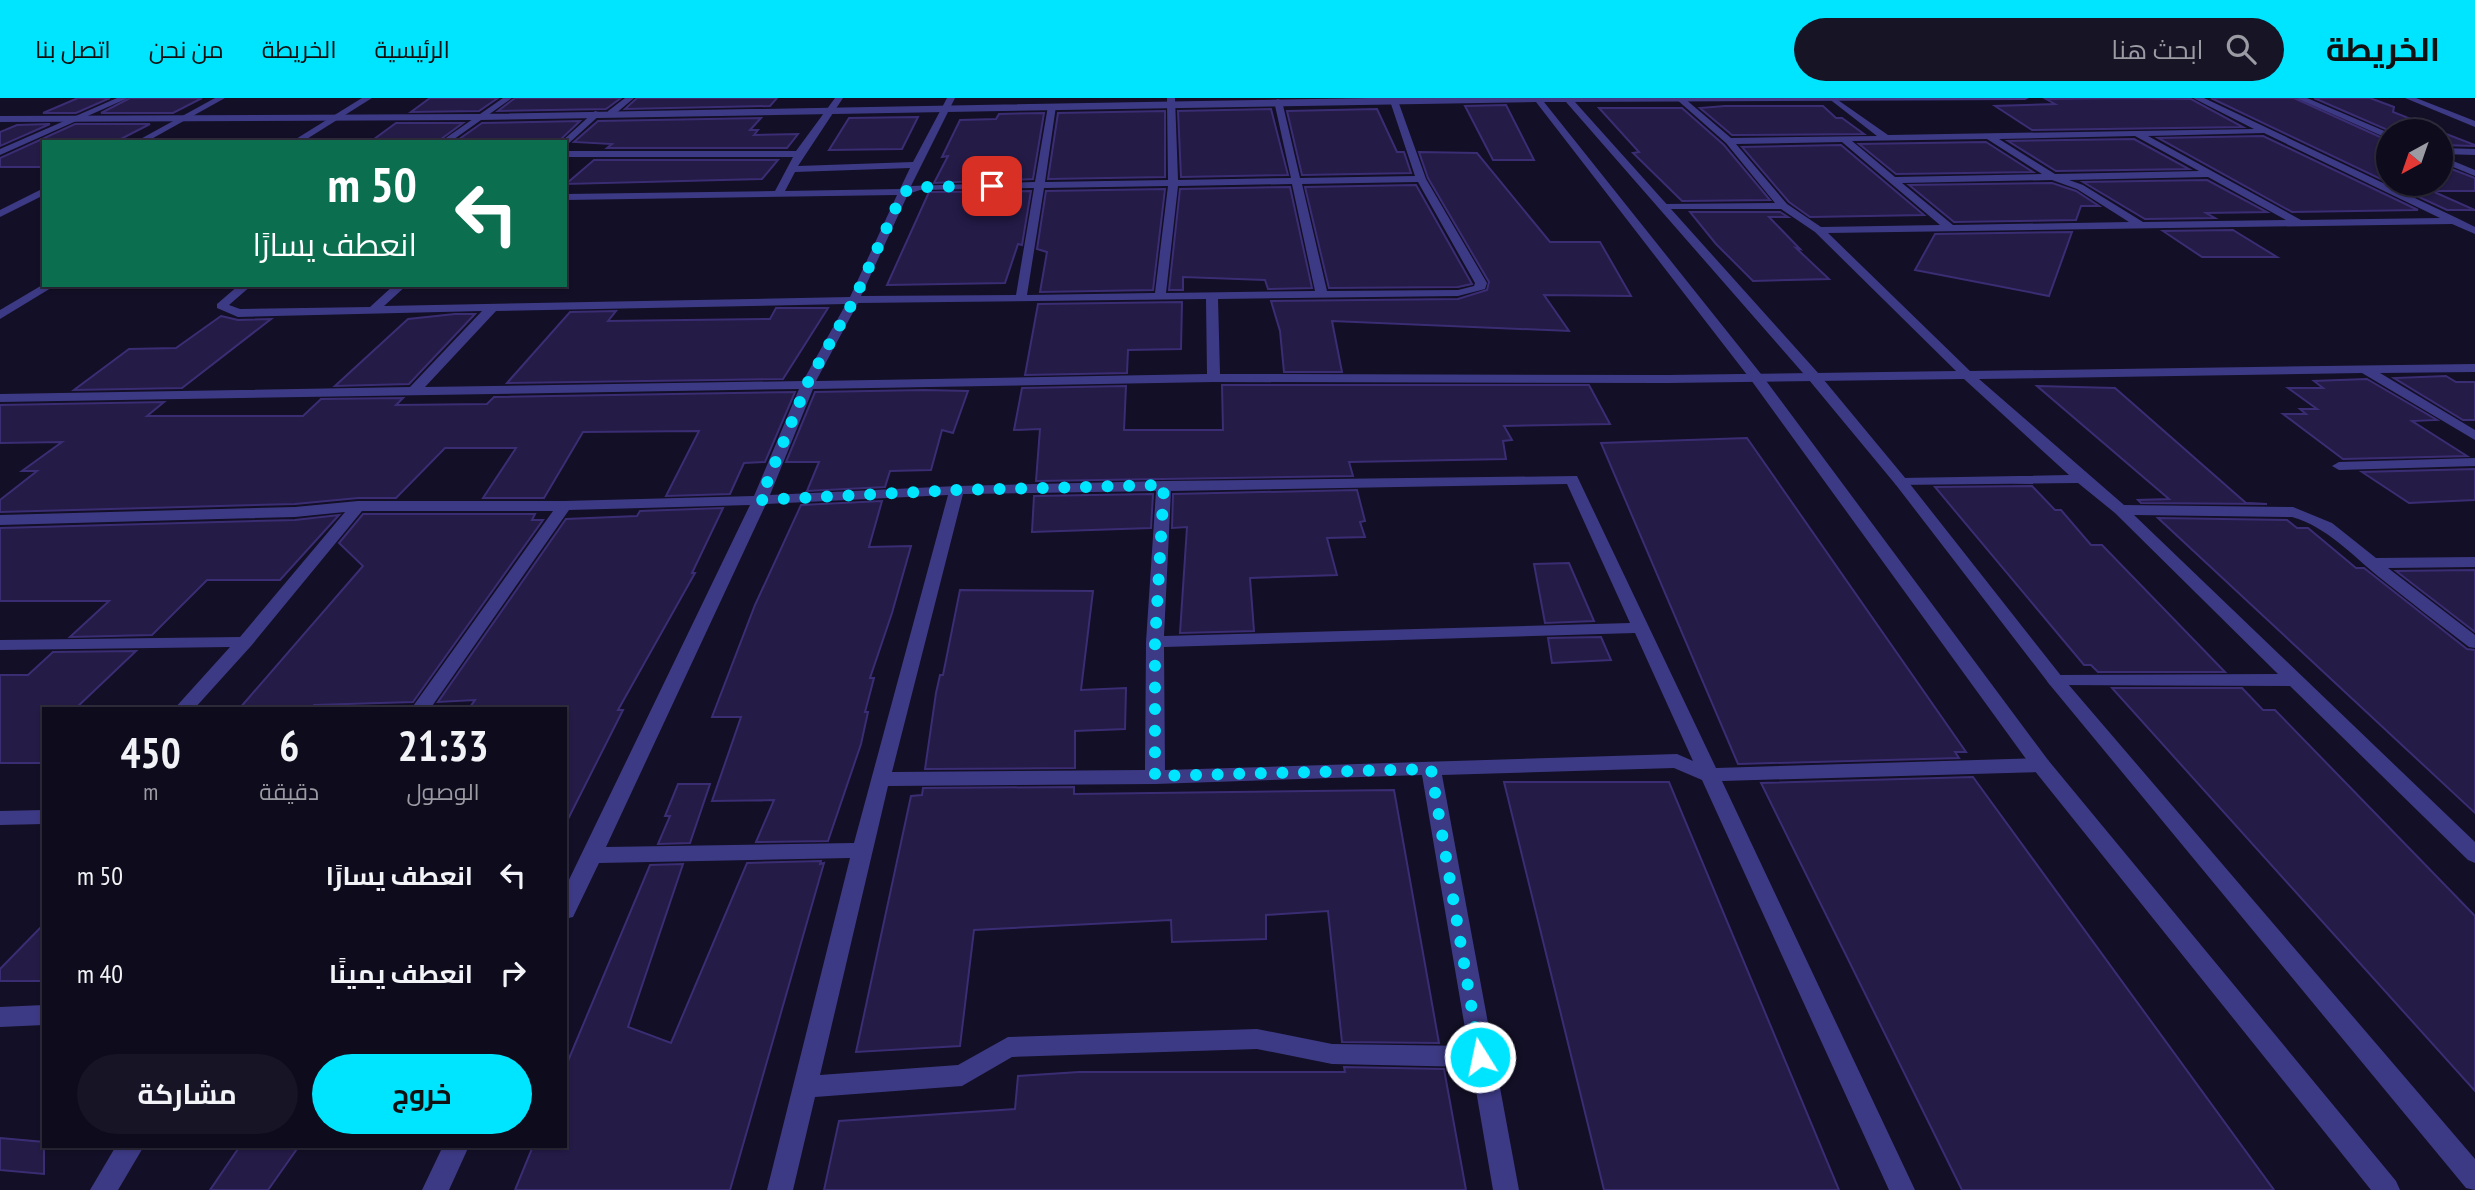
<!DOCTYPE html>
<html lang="ar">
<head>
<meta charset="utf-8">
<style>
  :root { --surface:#0e0b1c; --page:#171425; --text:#f1f3f6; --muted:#9b9ba3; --line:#2e2b3b; --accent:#00e5ff }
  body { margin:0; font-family:"PT Sans Narrow",Cairo,sans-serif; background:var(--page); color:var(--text); direction:rtl; height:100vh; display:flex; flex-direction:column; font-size:26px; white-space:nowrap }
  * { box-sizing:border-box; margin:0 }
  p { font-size:23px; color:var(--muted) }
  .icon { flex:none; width:38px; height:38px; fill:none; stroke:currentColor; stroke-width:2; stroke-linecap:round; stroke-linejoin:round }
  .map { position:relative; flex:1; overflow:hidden; direction:ltr }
  .details { position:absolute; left:42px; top:609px; width:525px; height:441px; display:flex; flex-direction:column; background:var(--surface); border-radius:0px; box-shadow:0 2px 5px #0004,0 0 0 2px var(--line); direction:rtl }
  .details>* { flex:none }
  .banner { position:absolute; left:42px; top:42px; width:525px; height:147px; border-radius:0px; box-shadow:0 2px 5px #0004,0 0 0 2px var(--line); direction:rtl; background:#0b6e4f; color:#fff; overflow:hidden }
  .needle { width:46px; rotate:220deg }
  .fabs { position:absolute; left:2376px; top:21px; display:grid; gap:14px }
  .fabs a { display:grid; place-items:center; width:77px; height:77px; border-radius:50%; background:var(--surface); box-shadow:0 2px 5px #0004,0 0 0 2px var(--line); font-size:35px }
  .pin { position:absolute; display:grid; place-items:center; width:60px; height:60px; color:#fff; margin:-30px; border-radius:14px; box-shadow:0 4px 10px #0006 }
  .me { position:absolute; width:77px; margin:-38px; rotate:350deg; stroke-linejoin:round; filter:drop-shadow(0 0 5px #0008) }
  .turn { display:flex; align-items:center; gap:24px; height:147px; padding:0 35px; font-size:32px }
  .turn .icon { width:91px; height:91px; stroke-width:2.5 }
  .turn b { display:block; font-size:49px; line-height:60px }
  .eta { display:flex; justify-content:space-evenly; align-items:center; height:119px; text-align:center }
  .eta b { font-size:42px; font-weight:700; line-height:49px }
  .primary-button { display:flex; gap:14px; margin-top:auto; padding:14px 35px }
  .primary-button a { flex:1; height:80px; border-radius:42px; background:var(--accent); color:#111; font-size:28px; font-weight:700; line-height:80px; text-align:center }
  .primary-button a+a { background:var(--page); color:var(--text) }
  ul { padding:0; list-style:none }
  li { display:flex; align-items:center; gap:21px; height:98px; padding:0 35px }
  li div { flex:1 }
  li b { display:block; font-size:26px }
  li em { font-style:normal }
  header { display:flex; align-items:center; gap:42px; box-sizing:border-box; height:98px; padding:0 35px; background:var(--accent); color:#111 }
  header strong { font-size:33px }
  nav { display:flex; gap:38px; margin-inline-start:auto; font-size:24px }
  .search { width:490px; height:63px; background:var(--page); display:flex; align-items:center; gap:18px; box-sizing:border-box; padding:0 24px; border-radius:38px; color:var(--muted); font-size:26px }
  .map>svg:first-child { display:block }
  .building { fill:#241b47; stroke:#3b2d73; stroke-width:2 }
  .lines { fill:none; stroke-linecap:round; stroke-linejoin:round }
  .minor { fill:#3d3a85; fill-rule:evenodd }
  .tertiary { fill:#3d3a85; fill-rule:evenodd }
  .route { stroke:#00e5ff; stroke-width:12; stroke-dasharray:0 21.6 }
</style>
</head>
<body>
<header>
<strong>الخريطة</strong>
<div class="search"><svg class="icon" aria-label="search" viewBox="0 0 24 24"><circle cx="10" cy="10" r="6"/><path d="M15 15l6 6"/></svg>ابحث هنا</div>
<nav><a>الرئيسية</a><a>الخريطة</a><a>من نحن</a><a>اتصل بنا</a></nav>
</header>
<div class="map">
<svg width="2475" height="1092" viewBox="0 0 2475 1092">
  <rect width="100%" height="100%" fill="#130f26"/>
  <g class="building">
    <path d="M 78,0 L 110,0 L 76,15 L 43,15 Z"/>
    <path d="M 130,0 L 202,0 L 173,15 L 101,15 Z"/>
    <path d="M 430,0 L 498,0 L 479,13 L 411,14 Z"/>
    <path d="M 515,0 L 621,0 L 606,11 L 498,13 Z"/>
    <path d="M 637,0 L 777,0 L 770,8 L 625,11 Z"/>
    <path d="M 2127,0 L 2191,1 L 2243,29 L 2032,32 L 1995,8 L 2055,6 L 2046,1 Z"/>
    <path d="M 2211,0 L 2294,0 L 2389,43 L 2389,85 Z"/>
    <path d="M 2314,0 L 2370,0 L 2394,9 L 2393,14 L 2441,33 L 2390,33 Z"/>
    <path d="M 1506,7 L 1534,62 L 1493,62 L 1465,8 Z"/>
    <path d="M 1725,8 L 1823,8 L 1836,20 L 1842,20 L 1864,36 L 1732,37 L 1700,10 Z"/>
    <path d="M 1599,10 L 1682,10 L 1724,47 L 1770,102 L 1682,103 L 1633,55 L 1639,54 Z"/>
    <path d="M 1271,11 L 1288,77 L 1181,79 L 1178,13 Z"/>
    <path d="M 1377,11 L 1397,54 L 1404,54 L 1411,75 L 1302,77 L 1287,13 Z"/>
    <path d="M 1165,13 L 1165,79 L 1048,81 L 1058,15 Z"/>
    <path d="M 1044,15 L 1033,81 L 934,85 L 948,58 L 942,59 L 960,22 L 996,21 L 999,16 Z"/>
    <path d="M 918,19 L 902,51 L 829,52 L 849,20 Z"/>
    <path d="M 761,20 L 750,32 L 758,32 L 754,37 L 798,36 L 787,50 L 607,50 L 612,46 L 574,44 L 598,23 Z"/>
    <path d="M 580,23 L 558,44 L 455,44 L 482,25 Z"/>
    <path d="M 396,25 L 463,25 L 437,44 L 370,44 Z"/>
    <path d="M 50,26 L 0,48 L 0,34 L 17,27 Z"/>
    <path d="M 75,26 L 150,26 L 117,43 L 44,44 L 44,69 L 0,69 L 0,60 Z"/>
    <path d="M 2441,34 L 2475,47 L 2475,48 L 2441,47 Z"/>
    <path d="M 2263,38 L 2418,112 L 2292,114 L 2158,40 Z"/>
    <path d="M 2134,41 L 2189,71 L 2056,73 L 2008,43 Z"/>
    <path d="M 1986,44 L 2033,74 L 1896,76 L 1859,46 Z"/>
    <path d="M 1841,47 L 1924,117 L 1810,119 L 1789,104 L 1742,49 Z"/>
    <path d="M 1419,54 L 1477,55 L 1550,144 L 1600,144 L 1631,198 L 1544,197 L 1569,233 L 1332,223 L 1342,274 L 1284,274 L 1280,233 L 1271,203 L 1458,201 L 1487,192 L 1489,184 L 1428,80 Z"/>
    <path d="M 594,62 L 778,62 L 762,81 L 566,86 Z"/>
    <path d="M 2441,67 L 2475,80 L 2475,93 L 2432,93 L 2475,112 L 2447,112 L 2391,86 L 2441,86 Z"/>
    <path d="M 2207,82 L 2267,114 L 2206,115 L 2215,120 L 2145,121 L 2083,84 Z"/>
    <path d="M 2052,85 L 2076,93 L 2099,108 L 2081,108 L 2076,122 L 1954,124 L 1909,87 Z"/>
    <path d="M 1416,87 L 1472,186 L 1458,189 L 1329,190 L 1305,89 Z"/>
    <path d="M 1290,89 L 1312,190 L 1268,191 L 1265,182 L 1183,179 L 1183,192 L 1169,192 L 1180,91 Z"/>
    <path d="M 1165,91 L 1153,192 L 1040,194 L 1047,154 L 1037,151 L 1046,93 Z"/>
    <path d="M 1031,93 L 1022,147 L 1018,146 L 1005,185 L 887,187 L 929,94 Z"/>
    <path d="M 1690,114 L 1780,114 L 1788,119 L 1769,119 L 1800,151 L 1796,150 L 1829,181 L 1753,183 L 1716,146 Z"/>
    <path d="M 2233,132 L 2277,159 L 2202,159 L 2163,133 Z"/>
    <path d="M 2072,134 L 2049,198 L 1915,172 L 1935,136 Z"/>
    <path d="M 1182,204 L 1181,251 L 1128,252 L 1127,275 L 1025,277 L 1038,206 Z"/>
    <path d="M 776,210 L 828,210 L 783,281 L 507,285 L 570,214 L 616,213 L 608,223 L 770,221 Z"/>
    <path d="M 455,216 L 475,216 L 409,286 L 335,288 L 408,221 Z"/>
    <path d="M 221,218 L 238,222 L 271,221 L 182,290 L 74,292 L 129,251 L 176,250 Z"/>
    <path d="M 2446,278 L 2456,284 L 2475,284 L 2475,322 L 2463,322 L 2394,280 Z"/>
    <path d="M 2367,281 L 2437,322 L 2412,323 L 2467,358 L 2343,361 L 2283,316 L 2306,316 L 2300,311 L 2317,311 L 2288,290 L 2323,290 L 2314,283 Z"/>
    <path d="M 1222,287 L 1589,287 L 1610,326 L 1504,328 L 1512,342 L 1503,343 L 1506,361 L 1349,364 L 1353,378 L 1036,383 L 1040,331 L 1014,332 L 1022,290 L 1126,288 L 1124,332 L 1223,332 Z"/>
    <path d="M 2037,288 L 2115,290 L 2246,405 L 2267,406 L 2141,405 L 2138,402 L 2169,401 Z"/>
    <path d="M 925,292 L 968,293 L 953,335 L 942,332 L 931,372 L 890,373 L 885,389 L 807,393 L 819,364 L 786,364 L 815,294 Z"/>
    <path d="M 795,294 L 765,364 L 744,365 L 730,396 L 666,398 L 699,333 L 583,334 L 544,400 L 483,400 L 516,350 L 445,350 L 396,400 L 358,400 L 295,406 L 0,414 L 0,402 L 37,373 L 22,373 L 62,344 L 0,345 L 0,307 L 164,304 L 147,318 L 303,318 L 321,301 L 403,300 L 396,307 L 487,306 L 494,299 Z"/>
    <path d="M 1747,340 L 1966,654 L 1955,654 L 1959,660 L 1738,666 L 1601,345 Z"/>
    <path d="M 2475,371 L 2475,402 L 2409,405 L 2362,374 Z"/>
    <path d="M 2032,388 L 2055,412 L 2061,412 L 2091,447 L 2102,447 L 2225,574 L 2098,574 L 2091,567 L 2084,567 L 1935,389 Z"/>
    <path d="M 1357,392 L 1365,423 L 1360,424 L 1365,439 L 1327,440 L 1337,477 L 1250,480 L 1254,533 L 1180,535 L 1187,429 L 1172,430 L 1173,396 Z"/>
    <path d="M 1153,396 L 1151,430 L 1032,434 L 1034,398 Z"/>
    <path d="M 882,403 L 869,449 L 911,448 L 892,515 L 870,580 L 874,580 L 865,614 L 868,614 L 861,646 L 828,743 L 756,744 L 774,702 L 712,703 L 741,619 L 712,619 L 755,507 L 801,407 Z"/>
    <path d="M 723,410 L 692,475 L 695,475 L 618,612 L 623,612 L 565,727 L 565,609 L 470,609 L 475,602 L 438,604 L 566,421 L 637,418 L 640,413 Z"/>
    <path d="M 363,416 L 535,416 L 532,422 L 543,422 L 413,604 L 314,607 L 312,611 L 239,611 L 363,468 L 339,445 Z"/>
    <path d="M 339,417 L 280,482 L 207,482 L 152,537 L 70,539 L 109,503 L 0,503 L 0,430 L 295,422 Z"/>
    <path d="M 2158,420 L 2287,422 L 2297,430 L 2308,430 L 2356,470 L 2364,470 L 2467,551 L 2475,552 L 2475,715 Z"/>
    <path d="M 1569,465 L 1594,523 L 1545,525 L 1534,466 Z"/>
    <path d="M 2475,472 L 2475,534 L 2396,473 Z"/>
    <path d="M 960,492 L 1093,493 L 1081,592 L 1126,590 L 1125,631 L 1075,633 L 1075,670 L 925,671 L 936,595 L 940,577 L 943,577 Z"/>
    <path d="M 1601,539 L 1611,562 L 1552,565 L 1548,540 Z"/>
    <path d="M 136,553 L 75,611 L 44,611 L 44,665 L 0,665 L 0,577 L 28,577 L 53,554 Z"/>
    <path d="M 2112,590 L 2242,590 L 2263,612 L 2275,612 L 2475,818 L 2475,993 Z"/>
    <path d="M 1973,679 L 2274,1092 L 1962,1092 L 1761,685 Z"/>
    <path d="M 1504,684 L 1669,684 L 1839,1092 L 1604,1092 Z"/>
    <path d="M 678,686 L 710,686 L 690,745 L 658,746 L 670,718 L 665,718 Z"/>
    <path d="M 1074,689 L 1074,696 L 1394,692 L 1439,945 L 1342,944 L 1328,813 L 1266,817 L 1266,841 L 1172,844 L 1171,822 L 974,832 L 960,948 L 856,954 L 911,698 L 922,697 L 923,690 Z"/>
    <path d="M 821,763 L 820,766 L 824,765 L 730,1092 L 515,1092 L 533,1048 L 565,1048 L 565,970 L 650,767 L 683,766 L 628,929 L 671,945 L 747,765 Z"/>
    <path d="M 44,826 L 44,883 L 0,883 L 0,871 Z"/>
    <path d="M 1344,969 L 1444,971 L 1466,1092 L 824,1092 L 839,1023 L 1015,1011 L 1018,978 L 1079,974 L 1345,974 Z"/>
    <path d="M 0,1040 L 44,1044 L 44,1076 L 0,1072 Z"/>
    <path d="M 240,1048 L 299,1048 L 268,1092 L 210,1092 Z"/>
  </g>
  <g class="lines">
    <g class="minor">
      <path d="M 117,0 L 128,0 L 0,57 L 0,51 Z"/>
      <path d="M 215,0 L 225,0 L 146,44 L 135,44 Z"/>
      <path d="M 362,0 L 372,0 L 302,44 L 291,44 Z"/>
      <path d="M 503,0 L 512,0 L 450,44 L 440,44 Z"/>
      <path d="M 625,0 L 634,0 L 614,17 L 608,17 L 608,13 Z"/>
      <path d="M 835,0 L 843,0 L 798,68 L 913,64 L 947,0 L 955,0 L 911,88 L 1035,84 L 1048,8 L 1052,6 L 1056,8 L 1045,84 L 1168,82 L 1167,0 L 1175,0 L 1178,82 L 1291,80 L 1274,3 L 1278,1 L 1282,3 L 1300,80 L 1415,78 L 1389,0 L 1397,0 L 1426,81 L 1487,185 L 1485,191 L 1458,198 L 1218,201 L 1220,276 L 1667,277 L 1956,273 L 1815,134 L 1781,111 L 1660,111 L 1659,109 L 1664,106 L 1775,105 L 1726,45 L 1675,0 L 1684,0 L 1731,40 L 1877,38 L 1828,0 L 1835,0 L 1888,37 L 2254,31 L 2193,0 L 2204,0 L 2459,121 L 2475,129 L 2475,136 L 2452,126 L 1828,135 L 1970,273 L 2475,266 L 2475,274 L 2380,275 L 2475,332 L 2475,342 L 2362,275 L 1979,281 L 2124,407 L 2293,409 L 2332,425 L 2376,460 L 2475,459 L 2475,469 L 2388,470 L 2475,537 L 2475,550 L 2469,549 C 2439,526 2409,503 2379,479 C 2352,457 2327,429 2292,419 L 2134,417 L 2475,744 L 2475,765 L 2468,762 L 2290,588 L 2050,587 L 2047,583 L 2050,579 L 2056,577 L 2278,576 L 2115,415 L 2078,385 L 1896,387 L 1894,384 L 1901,380 L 2069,377 L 1964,281 L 1667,285 L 1214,284 L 813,291 L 770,397 L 957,388 L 1164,383 L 1577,378 L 1716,670 L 2041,660 L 2048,662 L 2051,667 L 2048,672 L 2041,674 L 1722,683 L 1915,1092 L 1889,1092 L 1702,682 L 1674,670 L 1442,677 L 1519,1092 L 1493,1092 L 1472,969 L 1332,966 L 1257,951 L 1012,959 L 962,988 L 815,999 L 793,1092 L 767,1092 L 850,760 L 599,765 L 573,819 L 565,821 L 565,790 L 750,407 L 569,412 L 430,611 L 411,611 L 553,413 L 362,413 L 251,548 L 194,611 L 174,611 L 230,549 L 0,552 L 0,542 L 240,539 L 345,414 L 295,419 L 0,427 L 0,417 L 295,409 L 358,403 L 564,403 L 754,398 L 799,291 L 0,304 L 0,296 L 410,289 L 482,213 L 238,219 L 217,210 L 217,206 L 239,187 L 252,187 L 229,207 L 240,211 L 370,209 L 394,187 L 407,187 L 384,208 L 850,199 L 897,97 L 565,102 L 565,96 L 775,93 L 793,59 L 565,59 L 565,53 L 796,53 ZM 2264,35 L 2440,120 L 2301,122 L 2148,38 ZM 2135,38 L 2199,73 L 2055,76 L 1999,41 ZM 1987,41 L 2042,76 L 1895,79 L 1852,43 ZM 1842,44 L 1940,127 L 1821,129 L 1787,106 L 1736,46 ZM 910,70 L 900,91 L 785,93 L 795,74 ZM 2208,79 L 2286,122 L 2143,124 L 2083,87 L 2069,82 ZM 2052,82 L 2077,91 L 2129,124 L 1953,127 L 1902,85 ZM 1418,84 L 1475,185 L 1474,188 L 1458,192 L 1327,193 L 1302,86 ZM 1292,86 L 1315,193 L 1166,195 L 1178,88 ZM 1168,88 L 1155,195 L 1027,197 L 1044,90 ZM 1034,90 L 1016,197 L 861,198 L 908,96 L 920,92 ZM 1206,201 L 1207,276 L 816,283 L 858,205 ZM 846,206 L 803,283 L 425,289 L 496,213 ZM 1567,386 L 1630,525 L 1164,538 L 1171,393 ZM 1156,393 L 1146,544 L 1145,672 L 892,674 L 963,396 ZM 948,397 L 854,745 L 606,749 L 766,406 ZM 1635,535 L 1693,663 L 1677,656 L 1165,672 L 1164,549 ZM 1422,677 L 1468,948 L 1332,946 L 1257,931 L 1008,939 L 958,967 L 820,977 L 888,688 L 1155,686 Z"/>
      <path d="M 2296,0 L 2307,0 L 2389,35 L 2389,41 Z"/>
      <path d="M 2405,0 L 2416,0 L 2475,23 L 2475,29 Z"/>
      <path d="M 595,13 L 602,15 L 568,46 L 561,44 Z"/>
      <path d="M 2441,50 L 2475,51 L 2475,57 L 2441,56 Z"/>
      <path d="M 2441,58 L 2475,72 L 2475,78 L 2441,64 Z"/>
      <path d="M 44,90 L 44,97 L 0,119 L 0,112 Z"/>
      <path d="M 44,186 L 56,187 L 0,221 L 0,212 Z"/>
      <path d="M 2475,360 L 2475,368 L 2339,372 L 2332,368 L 2339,364 Z"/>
      <path d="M 44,712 L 44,726 L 0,727 L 0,713 Z"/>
      <path d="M 44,907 L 44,927 L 0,929 L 0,909 Z"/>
      <path d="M 116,1048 L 144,1048 L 118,1092 L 90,1092 Z"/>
      <path d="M 443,1048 L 469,1048 L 449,1092 L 422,1092 Z"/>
    </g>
    <path class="tertiary" d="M 1369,0 L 2029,0 L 2025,2 L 1575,4 L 1819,276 L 1906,381 L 2062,579 L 2475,1061 L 2475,1092 L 2466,1090 L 2050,587 L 1896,387 L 1809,282 L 1566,4 L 1544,4 L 1761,276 L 2048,662 L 2396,1083 L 2400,1092 L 2371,1092 L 2034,672 L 1751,282 L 1536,4 L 478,22 L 0,24 L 0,18 L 478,16 Z"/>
  </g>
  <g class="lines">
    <path class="route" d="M 992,88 L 919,89 L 903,94 L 854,202 L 807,286 L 760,402 L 957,392 L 1164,387 L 1155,544 L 1155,678 L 1431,671 L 1480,959"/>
  </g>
</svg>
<div class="fabs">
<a><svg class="needle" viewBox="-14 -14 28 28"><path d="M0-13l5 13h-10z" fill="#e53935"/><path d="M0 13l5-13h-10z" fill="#9b9ba3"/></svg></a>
</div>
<div class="pin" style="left:992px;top:88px;background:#d93025"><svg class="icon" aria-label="arrive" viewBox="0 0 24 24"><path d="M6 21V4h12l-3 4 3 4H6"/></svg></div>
<svg class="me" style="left:1480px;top:959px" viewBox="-20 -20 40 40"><circle r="17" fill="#00e5ff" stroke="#fff" stroke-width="3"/><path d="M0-11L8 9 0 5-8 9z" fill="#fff"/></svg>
<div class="banner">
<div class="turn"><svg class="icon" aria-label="left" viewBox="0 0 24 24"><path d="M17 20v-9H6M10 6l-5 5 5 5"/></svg><div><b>50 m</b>انعطف يسارًا</div></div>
</div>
<section class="details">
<div class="eta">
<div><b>21:33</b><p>الوصول</p></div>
<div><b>6</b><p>دقيقة</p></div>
<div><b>450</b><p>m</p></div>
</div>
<ul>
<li><svg class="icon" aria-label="left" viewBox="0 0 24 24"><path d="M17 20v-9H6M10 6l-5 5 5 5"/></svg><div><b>انعطف يسارًا</b></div><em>50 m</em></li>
<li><svg class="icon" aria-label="right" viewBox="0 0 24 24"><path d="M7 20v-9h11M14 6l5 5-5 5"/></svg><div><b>انعطف يمينًا</b></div><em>40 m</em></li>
</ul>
<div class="primary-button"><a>خروج</a><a>مشاركة</a></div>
</section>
</div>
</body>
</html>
